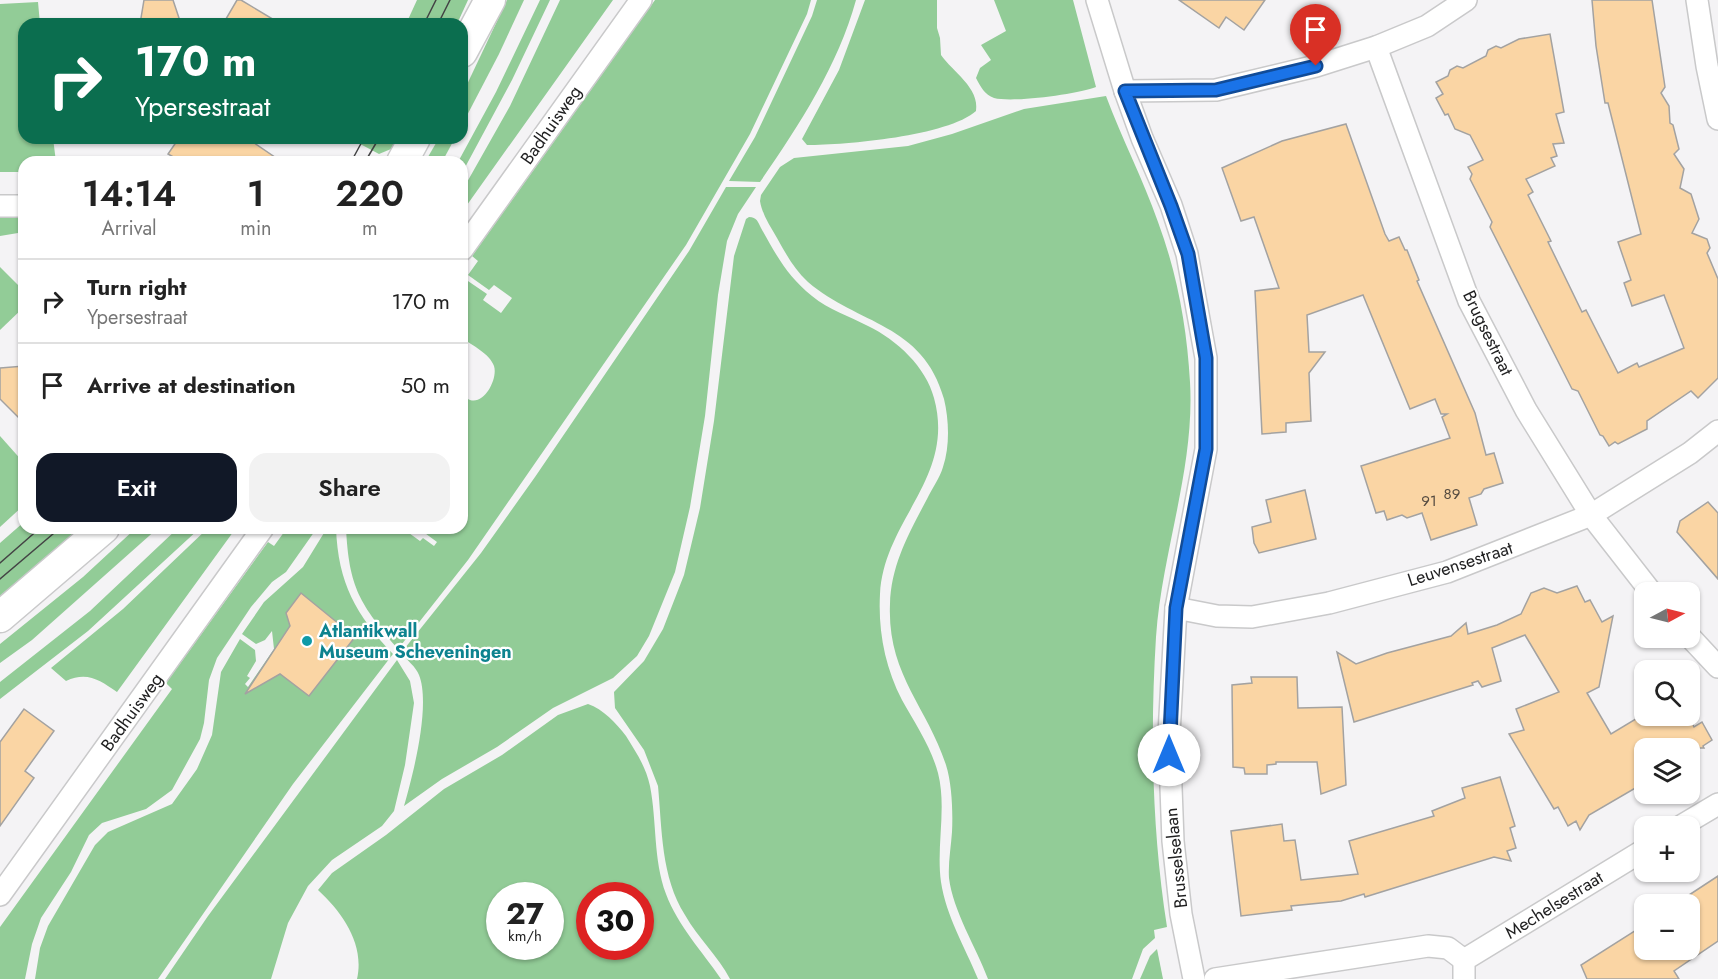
<!DOCTYPE html>
<html lang="en">
<head>
<meta charset="utf-8">
<style>
  :root { --surface:#fff; --page:#f2f2f2; --text:#222; --muted:#767676; --line:#e0e0e0; --accent:#111827 }
  body { margin:0; font-family:Jost,sans-serif; background:var(--page); color:var(--text); height:100vh; display:flex; flex-direction:column; font-size:22px; white-space:nowrap }
  * { box-sizing:border-box; margin:0 }
  p { font-size:20px; color:var(--muted) }
  .icon { flex:none; width:33px; height:33px; fill:none; stroke:currentColor; stroke-width:2; stroke-linecap:round; stroke-linejoin:round }
  .map { position:relative; flex:1; overflow:hidden }
  .side { position:absolute; left:18px; top:156px; width:450px; height:378px; display:flex; flex-direction:column; background:var(--surface); border-radius:18px; box-shadow:0 2px 4px #0004 }
  .side>* { flex:none }
  .hud { position:absolute; left:18px; top:18px; width:450px; height:126px; border-radius:18px; box-shadow:0 2px 4px #0004; background:#0b6e4f; color:#fff; overflow:hidden }
  .needle { width:39px; rotate:83deg }
  .buttons { position:absolute; left:1634px; top:582px; display:grid; gap:12px }
  .buttons a { display:grid; place-items:center; width:66px; height:66px; border-radius:12px; background:var(--surface); box-shadow:0 2px 4px #0004; font-size:30px }
  .speed { position:absolute; left:486px; top:882px; display:flex; gap:12px; font-size:30px; font-weight:700; text-align:center }
  .speed>* { display:grid; place-content:center; width:78px; height:78px; border-radius:50%; background:var(--surface); box-shadow:0 2px 4px #0004; line-height:1 }
  .speed small { font-size:15px; font-weight:400 }
  .speed .limit { border:9px solid #d22; background:#fff; color:#111 }
  .pin { position:absolute; display:grid; place-items:center; width:51px; height:51px; color:#fff; margin:-62px -26px; border-radius:50% 50% 50% 0; rotate:-45deg; box-shadow:0 0 6px #0007 }
  .pin .icon { rotate:45deg }
  .me { position:absolute; width:66px; margin:-33px; rotate:0deg; stroke-linejoin:round; filter:drop-shadow(0 0 4px #0008) }
  .turn { display:flex; align-items:center; gap:21px; height:126px; padding:0 18px; font-size:27px }
  .turn .icon { width:78px; height:78px; stroke-width:2.5 }
  .turn b { display:block; font-size:42px; line-height:51px }
  .eta { display:flex; justify-content:space-evenly; align-items:center; height:102px; text-align:center }
  .eta b { font-size:36px; font-weight:600; line-height:42px }
  .cta { display:flex; gap:12px; margin-top:auto; padding:12px 18px }
  .cta a { flex:1; height:69px; border-radius:18px; background:var(--accent); color:#fff; font-size:24px; font-weight:600; line-height:69px; text-align:center }
  .cta a+a { background:var(--page); color:var(--text) }
  ul { padding:0; list-style:none }
  li { display:flex; align-items:center; gap:18px; height:84px; padding:0 18px; border-top:2px solid var(--line) }
  li div { flex:1 }
  li b { display:block; font-size:22px }
  li em { font-style:normal }
  .map>svg:first-child { display:block }
  .forest { fill:#92cc97; fill-rule:evenodd }
  .building { fill:#fad5a4; stroke:#a3a2a1; stroke-width:1.5 }
  .lines { fill:none; stroke-linecap:round; stroke-linejoin:round }
  .street-casing { stroke:#c9c9ca; stroke-width:24 }
  .secondary-casing { stroke:#c9c9ca; stroke-width:33 }
  .street { stroke:#fff; stroke-width:21 }
  .secondary { stroke:#fff; stroke-width:30 }
  .tram { stroke:#444445; stroke-width:1.5 }
  .route-casing { stroke:#114b97; stroke-width:15 }
  .route { stroke:#1a73e8; stroke-width:10 }
  .culture-dot { fill:#0f9aa8; stroke:#fff; stroke-width:2 }
  .labels { text-anchor:middle; stroke-width:4.5; stroke-linejoin:round; paint-order:stroke }
  .number-label { font-size:15px; fill:#564c41 }
  .street-label { font-size:18px; fill:#1f1f20; stroke:#fff }
  .culture-label { font-size:18px; font-weight:bold; fill:#0d838f; stroke:#fff; text-anchor:start }
</style>
</head>
<body>
<div class="map">
<svg width="1718" height="979" viewBox="0 0 1718 979">
  <rect width="100%" height="100%" fill="#f4f3f5"/>
  <g class="forest">
    <path d="M 417,0 L 468,0 L 457,24 L 406,24 Z"/>
    <path d="M 507,0 L 524,0 L 499,54 L 462,125 L 462,95 Z"/>
    <path d="M 540,0 L 550,0 L 512,80 L 462,173 L 462,162 L 458,162 L 496,92 Z"/>
    <path d="M 560,0 L 613,0 L 462,212 L 462,191 L 510,106 Z"/>
    <path d="M 655,0 L 811,0 L 807,14 L 750,134 L 686,245 L 468,560 L 398,649 C 360,604 349,588 346,528 L 402,528 L 420,541 L 423,538 L 434,546 L 437,542 L 418,528 L 462,528 L 462,394 C 465,396 467,399 470,400 C 485,405 498,378 494,366 C 490,354 472,345 462,338 L 462,283 L 465,279 L 487,294 L 483,300 L 501,313 L 512,298 L 494,285 L 489,290 L 468,275 L 478,261 L 472,256 Z"/>
    <path d="M 817,0 L 856,0 C 838,66 798,127 760,182 L 729,181 L 755,137 L 812,16 Z"/>
    <path d="M 865,0 L 937,0 L 937,28 L 940,38 L 941,55 C 952,71 980,88 976,111 C 948,136 846,145 807,145 L 802,139 L 839,70 Z"/>
    <path d="M 994,0 L 1073,0 L 1096,87 C 1078,94 1013,103 994,98 C 985,95 980,86 976,78 L 980,68 L 991,60 L 981,45 L 1006,31 Z"/>
    <path d="M 38,2 L 40,24 L 24,24 L 24,138 L 53,138 L 56,162 L 24,162 L 24,172 L 0,172 L 0,4 Z"/>
    <path d="M 1106,96 C 1122,139 1143,179 1158,222 C 1177,273 1187,327 1190,382 C 1195,468 1162,551 1156,637 C 1150,734 1152,831 1167,927 L 1154,930 L 1155,938 L 1143,949 L 1132,979 L 988,979 C 976,947 953,911 949,878 C 948,863 951,847 952,832 C 953,812 952,784 946,765 C 927,706 887,674 890,604 C 891,565 909,533 927,499 C 932,488 940,478 943,467 C 950,446 949,420 944,399 C 923,323 858,325 808,282 C 794,269 786,254 777,238 C 770,226 762,214 760,201 L 761,195 L 780,167 L 794,158 L 908,146 L 952,134 L 1024,109 Z"/>
    <path d="M 349,138 L 397,138 L 391,149 L 379,154 Z"/>
    <path d="M 439,138 L 455,138 L 442,162 L 425,162 Z"/>
    <path d="M 726,187 L 756,187 L 738,214 L 727,241 L 718,295 L 705,416 L 690,507 L 675,572 L 649,636 L 637,656 L 613,678 L 553,708 L 497,747 L 442,779 L 404,806 C 413,775 431,705 419,675 C 416,667 407,660 401,653 L 481,553 L 535,477 L 689,251 Z"/>
    <path d="M 0,216 L 24,216 L 24,232 L 0,236 Z"/>
    <path d="M 749,217 C 757,217 758,222 761,228 C 776,255 788,277 812,296 C 829,310 849,316 868,326 C 897,340 926,367 934,398 C 956,478 884,519 880,594 C 878,631 885,667 902,700 C 915,723 931,747 938,773 C 947,808 936,846 941,882 C 946,916 965,947 978,979 L 730,979 C 718,956 698,938 685,915 C 661,877 662,829 658,786 L 644,750 L 615,708 L 614,692 L 644,661 L 663,629 L 684,575 L 700,508 L 714,421 L 734,256 L 746,219 Z"/>
    <path d="M 0,267 L 24,291 L 24,307 L 0,330 Z"/>
    <path d="M 0,436 L 24,463 L 24,505 L 0,527 Z"/>
    <path d="M 24,522 L 24,528 L 83,528 L 0,599 L 0,543 Z"/>
    <path d="M 136,528 L 158,528 L 32,640 L 0,663 L 0,644 L 83,577 Z"/>
    <path d="M 178,528 L 200,528 L 88,631 L 0,699 L 0,682 L 90,611 Z"/>
    <path d="M 208,528 L 236,528 L 117,692 C 100,680 87,671 66,681 L 51,668 L 123,609 Z"/>
    <path d="M 287,528 L 317,528 L 286,572 L 272,582 L 251,607 L 217,658 L 209,680 L 204,723 L 200,739 L 172,790 L 146,809 L 102,823 L 89,835 L 71,872 L 41,918 L 32,944 L 25,979 L 0,979 L 0,927 L 172,689 L 166,683 L 268,542 L 274,546 Z"/>
    <path d="M 327,528 L 336,528 C 338,583 356,615 393,654 L 293,784 L 158,979 L 35,979 L 40,948 L 48,926 L 95,845 L 108,832 L 172,804 L 197,769 L 212,735 L 221,672 L 240,639 L 255,650 L 256,661 L 247,676 L 250,678 L 245,684 L 248,687 L 274,649 L 272,631 L 265,640 L 256,644 L 242,634 L 264,602 L 303,567 Z"/>
    <path d="M 397,660 L 410,681 L 414,703 L 405,765 L 394,811 L 382,826 L 332,860 L 308,886 L 288,923 L 271,979 L 165,979 L 208,916 Z"/>
    <path d="M 588,704 C 603,709 616,723 626,736 C 636,752 646,767 650,786 C 657,822 653,859 666,894 C 678,926 702,951 721,979 L 357,979 C 365,944 342,912 318,890 L 332,873 L 386,835 L 444,789 L 502,755 L 558,715 ZM 500,896 L 550,896 L 550,946 L 500,946 ZM 590,896 L 640,896 L 640,946 L 590,946 Z"/>
    <path d="M 1157,949 L 1163,979 L 1140,979 L 1150,956 Z"/>
  </g>
  <g class="building">
    <path d="M 144,0 L 173,0 L 181,24 L 140,24 Z"/>
    <path d="M 237,0 L 241,0 L 281,24 L 223,24 Z"/>
    <path d="M 1179,0 L 1265,0 L 1244,30 L 1226,17 L 1219,28 Z"/>
    <path d="M 1592,0 L 1652,0 L 1665,87 L 1661,93 L 1669,106 L 1670,123 L 1673,125 L 1679,149 L 1674,154 L 1684,169 L 1680,188 L 1691,194 L 1699,219 L 1692,233 L 1707,239 L 1710,248 L 1707,253 L 1718,279 L 1718,378 L 1698,398 L 1691,391 L 1647,421 L 1647,429 L 1618,444 L 1615,442 L 1609,446 L 1603,436 L 1600,435 L 1578,391 L 1572,389 L 1490,227 L 1492,222 L 1470,179 L 1472,174 L 1468,167 L 1483,160 L 1470,135 L 1455,129 L 1448,114 L 1445,115 L 1436,98 L 1443,94 L 1436,82 L 1448,76 L 1450,70 L 1457,66 L 1463,68 L 1486,56 L 1488,50 L 1496,46 L 1501,48 L 1519,39 L 1550,34 L 1564,112 L 1556,114 L 1564,143 L 1553,144 L 1557,156 L 1551,158 L 1555,166 L 1526,179 L 1533,192 L 1528,195 L 1551,241 L 1548,242 L 1582,312 L 1586,310 L 1618,373 L 1637,363 L 1639,367 L 1684,348 L 1664,295 L 1632,306 L 1624,283 L 1631,280 L 1618,242 L 1641,234 L 1608,103 L 1605,103 L 1596,46 Z"/>
    <path d="M 1346,124 L 1385,234 L 1389,241 L 1399,237 L 1405,250 L 1407,250 L 1419,280 L 1417,281 L 1475,413 L 1486,455 L 1494,453 L 1503,483 L 1484,489 L 1481,494 L 1469,498 L 1477,525 L 1431,540 L 1422,513 L 1407,518 L 1402,515 L 1387,520 L 1384,511 L 1376,513 L 1361,466 L 1450,438 L 1442,417 L 1447,414 L 1441,414 L 1435,399 L 1410,409 L 1363,295 L 1307,315 L 1309,352 L 1325,352 L 1309,373 L 1311,421 L 1286,423 L 1286,432 L 1262,434 L 1255,291 L 1279,288 L 1254,217 L 1241,221 L 1222,168 L 1282,141 Z"/>
    <path d="M 179,138 L 247,138 L 282,162 L 182,162 L 168,154 Z"/>
    <path d="M 24,366 L 24,423 L 0,399 L 0,368 Z"/>
    <path d="M 1305,490 L 1316,539 L 1259,553 L 1254,543 L 1252,527 L 1271,522 L 1266,500 Z"/>
    <path d="M 1708,502 L 1718,513 L 1718,579 L 1677,532 L 1680,521 Z"/>
    <path d="M 1577,586 L 1585,602 L 1590,600 L 1602,622 L 1613,616 L 1599,687 L 1587,693 L 1611,734 L 1644,714 L 1689,716 L 1694,727 L 1702,722 L 1712,740 L 1703,746 L 1704,748 L 1644,748 L 1644,783 L 1589,815 L 1580,830 L 1576,821 L 1568,826 L 1558,807 L 1554,809 L 1509,734 L 1524,730 L 1516,709 L 1559,692 L 1525,635 L 1492,648 L 1501,681 L 1482,687 L 1478,681 L 1472,683 L 1473,685 L 1354,722 L 1337,652 L 1356,664 L 1387,653 L 1451,636 L 1466,623 L 1468,634 L 1497,625 L 1521,614 L 1531,593 L 1544,588 L 1557,593 Z"/>
    <path d="M 301,593 L 355,637 L 309,696 L 280,674 L 245,694 L 290,626 L 286,613 Z"/>
    <path d="M 1251,677 L 1297,677 L 1298,708 L 1342,707 L 1346,785 L 1321,794 L 1317,762 L 1276,762 L 1276,764 L 1267,765 L 1267,774 L 1245,774 L 1244,768 L 1233,767 L 1232,685 L 1252,683 Z"/>
    <path d="M 24,709 L 54,731 L 25,771 L 34,778 L 0,826 L 0,742 Z"/>
    <path d="M 1500,777 L 1515,826 L 1510,828 L 1516,848 L 1507,851 L 1511,861 L 1494,857 L 1365,897 L 1364,894 L 1341,901 L 1291,906 L 1292,910 L 1241,916 L 1231,831 L 1282,824 L 1284,841 L 1295,840 L 1301,880 L 1358,874 L 1349,841 L 1434,816 L 1432,811 L 1465,798 L 1462,788 Z"/>
    <path d="M 1718,876 L 1718,941 L 1674,971 L 1679,979 L 1587,979 L 1581,965 L 1644,925 L 1644,950 L 1689,950 L 1689,895 Z"/>
  </g>
  <g class="lines">
    <g class="street-casing">
      <g id="street">
        <path d="M 1097,0 L 1125,91 L 1142,138 L 1171,205 L 1187,254 L 1206,358 L 1206,449 L 1176,608 L 1169,734 L 1173,841 L 1181,914 L 1194,979"/>
        <path d="M 1697,0 L 1707,66 L 1718,119"/>
        <path d="M 1376,47 L 1469,301 L 1526,410 L 1591,515 L 1651,592"/>
        <path d="M 1125,91 L 1216,90 L 1316,66 L 1376,47 L 1427,26 L 1466,0"/>
        <path d="M 0,206 L 24,206"/>
        <path d="M 462,250 L 641,0"/>
        <path d="M 1176,608 L 1217,616 L 1252,617 L 1329,603 L 1447,572 L 1591,515 L 1690,453 L 1718,431"/>
        <path d="M 1689,636 L 1718,667"/>
        <path d="M 1681,826 L 1718,804"/>
        <path d="M 0,895 L 263,528"/>
        <path d="M 1215,979 L 1428,946 L 1448,948 L 1464,960"/>
        <path d="M 1464,979 L 1464,960 L 1644,850"/>
      </g>
    </g>
    <g class="secondary-casing">
      <g id="secondary">
        <path d="M 462,52 L 490,0"/>
        <path d="M 402,162 L 415,138"/>
        <path d="M 0,617 L 104,528"/>
      </g>
    </g>
    <use href="#street" class="street"/>
    <use href="#secondary" class="secondary"/>
    <g class="tram">
      <path d="M 424,24 L 436,0"/>
      <path d="M 438,24 L 450,0"/>
      <path d="M 351,162 L 364,138"/>
      <path d="M 365,162 L 379,138"/>
      <path d="M 0,563 L 40,528"/>
      <path d="M 0,579 L 60,528"/>
    </g>
  </g>
  <g class="lines">
    <g class="route-casing">
      <path id="route" d="M 1169,755 L 1176,608 L 1206,449 L 1206,358 L 1188,254 L 1171,206 L 1125,91 L 1216,90 L 1316,66"/>
    </g>
    <use href="#route" class="route"/>
  </g>
  <circle class="culture-dot" cx="307" cy="641" r="6"/>
  <g class="labels">
    <g class="number-label">
      <text x="1452" y="499">89</text>
      <text x="1429" y="506">91</text>
    </g>
    <g class="street-label">
      <text transform="translate(551 125) rotate(-55)" y="6">Badhuisweg</text>
      <text transform="translate(1488 333) rotate(64)" y="6">Brugsestraat</text>
      <text transform="translate(1460 564) rotate(-18)" y="6">Leuvensestraat</text>
      <text transform="translate(132 712) rotate(-54)" y="6">Badhuisweg</text>
      <text transform="translate(1176 858) rotate(-96)" y="6">Brusselselaan</text>
      <text transform="translate(1554 905) rotate(-32)" y="6">Mechelsestraat</text>
    </g>
    <g class="culture-label">
      <text x="319" y="637">Atlantikwall<tspan x="319" dy="21">Museum Scheveningen</tspan></text>
    </g>
  </g>
</svg>
<div class="buttons">
<a><svg class="needle" viewBox="-14 -14 28 28"><path d="M0-13l5 13h-10z" fill="#e53935"/><path d="M0 13l5-13h-10z" fill="#767676"/></svg></a>
<a><svg class="icon" aria-label="search" viewBox="0 0 24 24"><circle cx="10" cy="10" r="6"/><path d="M15 15l6 6"/></svg></a>
<a><svg class="icon" aria-label="layers" viewBox="0 0 24 24"><path d="M12 4l9 5-9 5-9-5zM3 14l9 5 9-5"/></svg></a>
<a>+</a>
<a>−</a>
</div>
<div class="speed"><div>27<small>km/h</small></div><div class="limit">30</div></div>
<div class="pin" style="left:1316px;top:66px;background:#d93025"><svg class="icon" aria-label="arrive" viewBox="0 0 24 24"><path d="M6 21V4h12l-3 4 3 4H6"/></svg></div>
<svg class="me" style="left:1169px;top:755px" viewBox="-20 -20 40 40"><circle r="19" fill="#fff"/><path d="M0-13L10 11 0 6-10 11z" fill="#1a73e8"/></svg>
<div class="hud">
<div class="turn"><svg class="icon" aria-label="right" viewBox="0 0 24 24"><path d="M7 20v-9h11M14 6l5 5-5 5"/></svg><div><b>170 m</b>Ypersestraat</div></div>
</div>
<section class="side">
<div class="eta">
<div><b>14:14</b><p>Arrival</p></div>
<div><b>1</b><p>min</p></div>
<div><b>220</b><p>m</p></div>
</div>
<ul>
<li><svg class="icon" aria-label="right" viewBox="0 0 24 24"><path d="M7 20v-9h11M14 6l5 5-5 5"/></svg><div><b>Turn right</b><p>Ypersestraat</p></div><em>170 m</em></li>
<li><svg class="icon" aria-label="arrive" viewBox="0 0 24 24"><path d="M6 21V4h12l-3 4 3 4H6"/></svg><div><b>Arrive at destination</b></div><em>50 m</em></li>
</ul>
<div class="cta"><a>Exit</a><a>Share</a></div>
</section>
</div>
</body>
</html>
